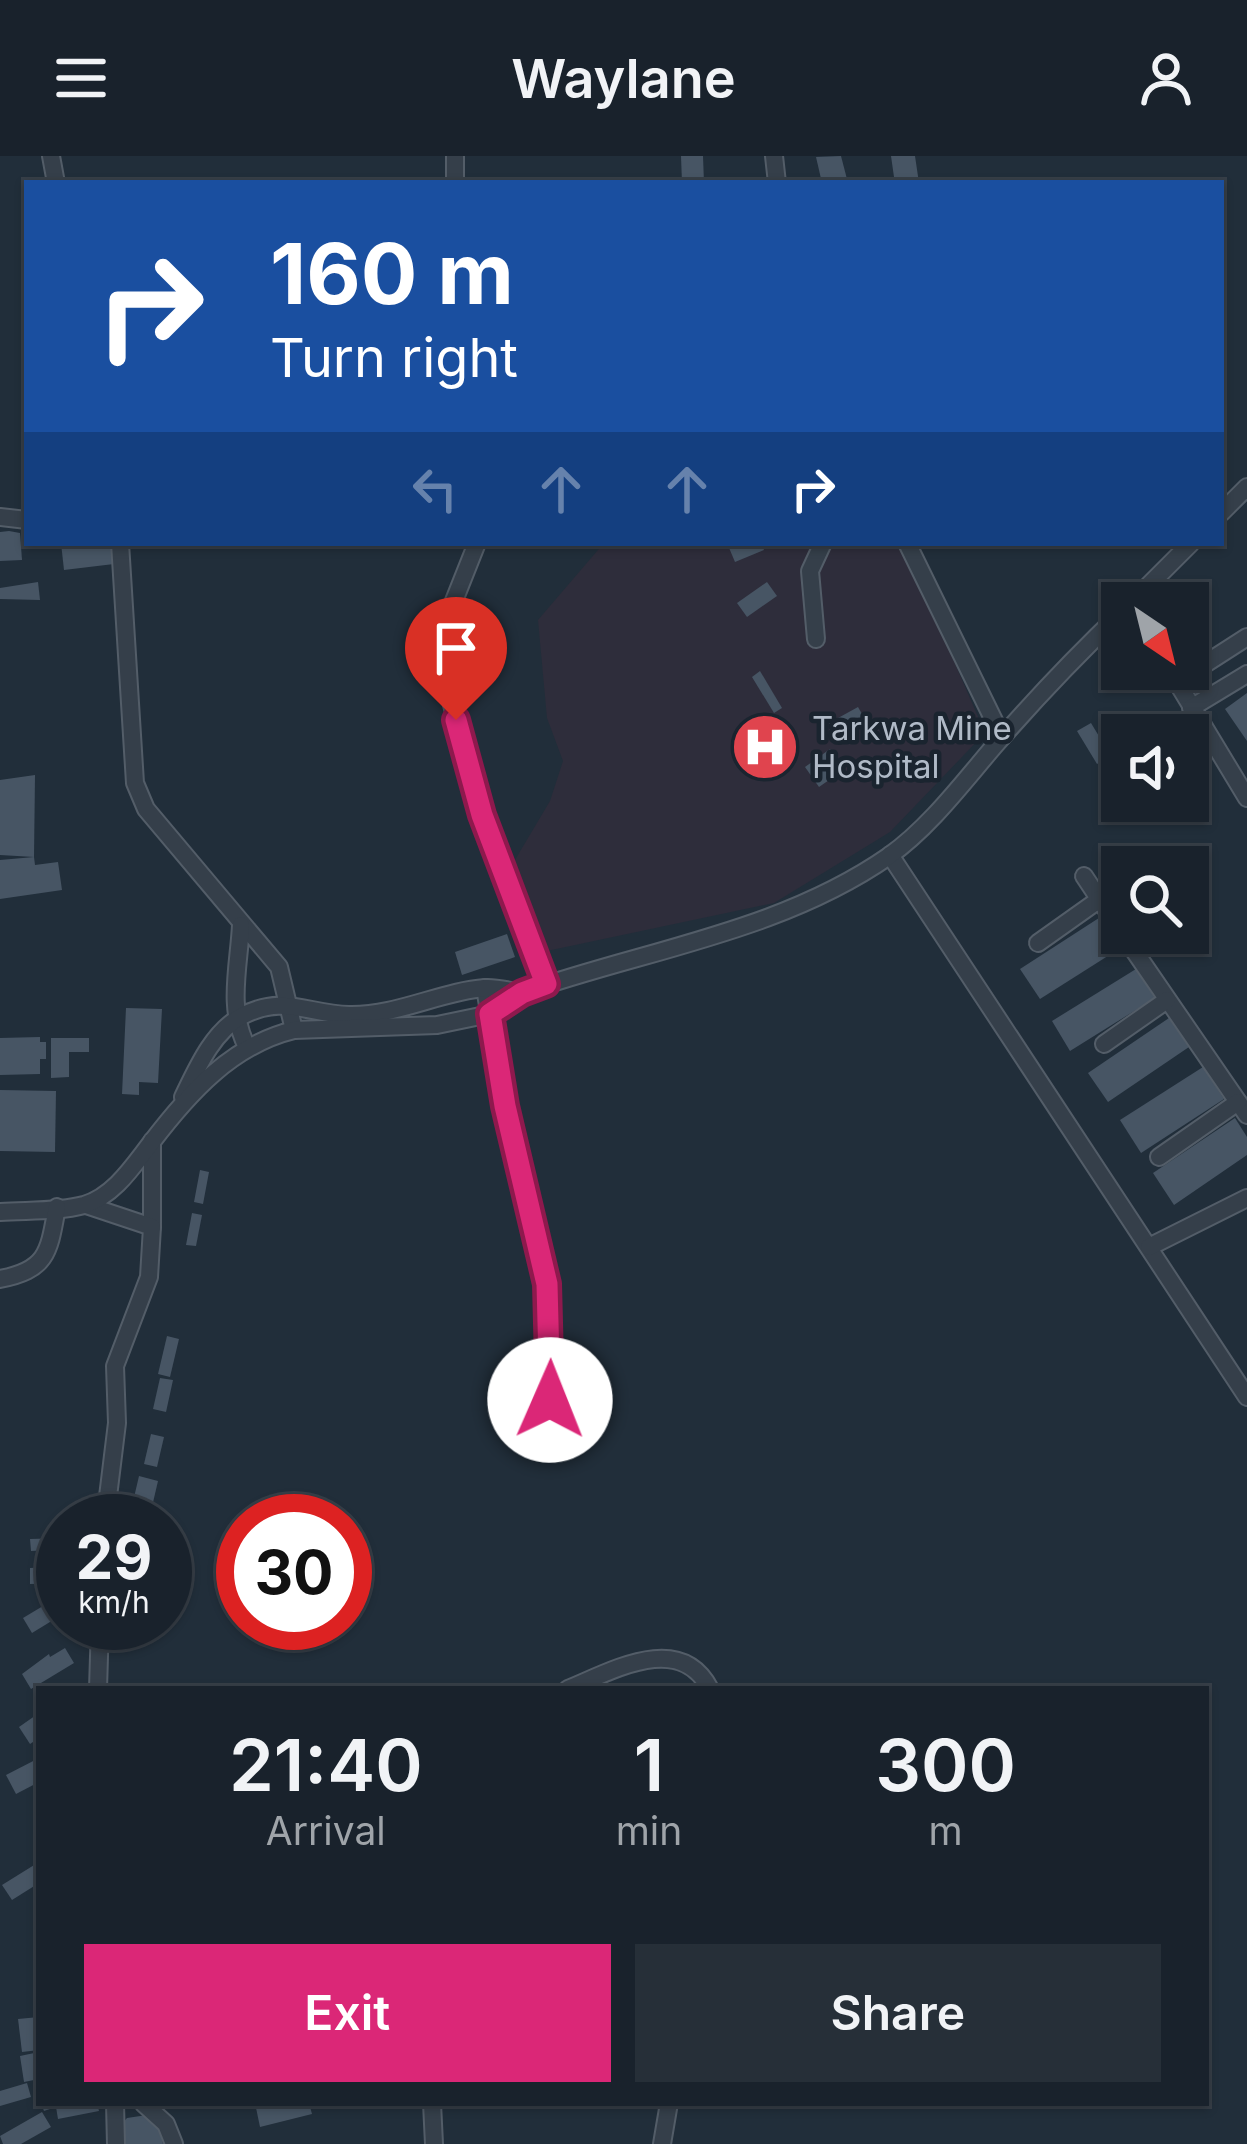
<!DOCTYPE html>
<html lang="en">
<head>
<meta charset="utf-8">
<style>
  :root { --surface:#19222c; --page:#262f38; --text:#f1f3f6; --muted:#9fa4a9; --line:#373f48; --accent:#db2777 }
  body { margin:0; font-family:Inter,sans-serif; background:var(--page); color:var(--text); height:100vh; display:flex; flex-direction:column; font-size:45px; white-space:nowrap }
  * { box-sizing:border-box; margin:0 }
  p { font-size:39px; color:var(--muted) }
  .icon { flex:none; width:66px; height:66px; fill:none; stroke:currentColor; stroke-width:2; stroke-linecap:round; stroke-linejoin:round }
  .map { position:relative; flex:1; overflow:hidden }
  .sheet { position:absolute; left:36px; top:1530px; width:1173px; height:420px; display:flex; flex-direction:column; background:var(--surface); border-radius:0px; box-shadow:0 3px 9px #0004,0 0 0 3px var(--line) }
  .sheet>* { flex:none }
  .banner { position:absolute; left:24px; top:24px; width:1200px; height:366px; border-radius:0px; box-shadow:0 3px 9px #0004,0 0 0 3px var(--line); background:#1a4fa0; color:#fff; overflow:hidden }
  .needle { width:78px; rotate:145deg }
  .tools { position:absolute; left:1101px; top:426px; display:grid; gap:24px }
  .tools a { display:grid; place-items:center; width:108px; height:108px; border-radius:0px; background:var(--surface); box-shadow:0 3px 9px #0004,0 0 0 3px var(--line); font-size:60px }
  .speed { position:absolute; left:36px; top:1338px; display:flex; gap:24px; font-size:60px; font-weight:700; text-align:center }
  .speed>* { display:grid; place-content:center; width:156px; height:156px; border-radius:50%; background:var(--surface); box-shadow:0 3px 9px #0004,0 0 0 3px var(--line); line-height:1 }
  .speed small { font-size:30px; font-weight:400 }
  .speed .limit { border:18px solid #d22; background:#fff; color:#111 }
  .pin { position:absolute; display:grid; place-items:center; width:102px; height:102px; color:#fff; margin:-123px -51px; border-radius:50% 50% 50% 0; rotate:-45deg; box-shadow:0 0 12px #0007 }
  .pin .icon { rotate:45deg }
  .me { position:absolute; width:132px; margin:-66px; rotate:1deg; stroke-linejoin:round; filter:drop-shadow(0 0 9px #0008) }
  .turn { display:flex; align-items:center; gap:42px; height:252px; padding:0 48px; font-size:54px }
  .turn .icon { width:156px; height:156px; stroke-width:2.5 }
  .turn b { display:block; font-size:84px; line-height:102px }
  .lanes { display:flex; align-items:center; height:114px; padding:0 48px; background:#0003; justify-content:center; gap:60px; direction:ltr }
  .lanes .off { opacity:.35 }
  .eta { display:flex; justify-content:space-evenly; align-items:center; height:204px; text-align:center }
  .eta b { font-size:72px; font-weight:600; line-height:84px }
  .primary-button { display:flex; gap:24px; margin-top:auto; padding:24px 48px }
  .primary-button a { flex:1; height:138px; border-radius:0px; background:var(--accent); color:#fff; font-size:48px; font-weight:600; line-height:138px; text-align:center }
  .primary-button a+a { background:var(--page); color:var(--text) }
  header { display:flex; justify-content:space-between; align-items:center; height:156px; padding:0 48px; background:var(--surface); font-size:54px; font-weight:600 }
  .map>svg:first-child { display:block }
  .medical { fill:#2e2d3b }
  .building { fill:#475564 }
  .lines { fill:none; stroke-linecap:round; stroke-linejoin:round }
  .street-casing { stroke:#535d68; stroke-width:20 }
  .street { stroke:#353f4a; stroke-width:16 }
  .route-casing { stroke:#8e194d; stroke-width:30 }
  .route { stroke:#db2777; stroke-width:21 }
  .labels { text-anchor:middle; stroke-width:9; stroke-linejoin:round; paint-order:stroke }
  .poi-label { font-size:33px; fill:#b0bac7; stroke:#1a242f; text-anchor:start }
</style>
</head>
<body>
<header><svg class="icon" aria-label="menu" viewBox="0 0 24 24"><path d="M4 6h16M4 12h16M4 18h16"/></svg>Waylane<svg class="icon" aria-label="person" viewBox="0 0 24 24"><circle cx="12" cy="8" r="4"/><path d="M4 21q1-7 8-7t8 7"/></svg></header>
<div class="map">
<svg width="1247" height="1988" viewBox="0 0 1247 1988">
  <rect width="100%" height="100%" fill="#212e3a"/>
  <path class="medical" d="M 604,387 L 903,387 L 985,577 L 890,676 L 774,747 L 542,796 L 509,714 L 550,645 L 563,605 L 547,562 L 538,464 Z"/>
  <g class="building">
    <path d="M 681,0 L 703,0 L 704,27 L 682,27 Z"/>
    <path d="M 841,0 L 848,27 L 822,27 L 816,1 Z"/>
    <path d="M 891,0 L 915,0 L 919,27 L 890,27 L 889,22 L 894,21 Z"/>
    <path d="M 9,375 L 20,377 L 22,404 L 0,405 L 0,376 Z"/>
    <path d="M 61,387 L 112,387 L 114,408 L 64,414 Z"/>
    <path d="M 727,387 L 761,387 L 764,394 L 735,406 Z"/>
    <path d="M 38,426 L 40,444 L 0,443 L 0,432 Z"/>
    <path d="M 767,426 L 777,440 L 747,461 L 737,447 Z"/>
    <path d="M 760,515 L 782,552 L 774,557 L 752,521 Z"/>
    <path d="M 1247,537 L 1247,585 L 1225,553 Z"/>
    <path d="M 858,551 L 866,565 L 836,581 L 829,567 Z"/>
    <path d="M 1091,567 L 1111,600 L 1097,608 L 1077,575 Z"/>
    <path d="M 830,593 L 845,613 L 819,631 L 805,611 Z"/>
    <path d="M 35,619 L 34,701 L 0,699 L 0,624 Z"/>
    <path d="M 34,701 L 35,709 L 58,706 L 62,734 L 0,743 L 0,704 Z"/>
    <path d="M 1102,760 L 1122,791 L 1040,843 L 1020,813 Z"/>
    <path d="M 507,778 L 515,801 L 462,819 L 455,796 Z"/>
    <path d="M 1136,813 L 1155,842 L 1070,895 L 1052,865 Z"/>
    <path d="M 126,852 L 162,853 L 158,927 L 139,926 L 139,939 L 122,938 Z"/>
    <path d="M 1169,862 L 1189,891 L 1108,946 L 1088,917 Z"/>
    <path d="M 40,881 L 40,886 L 46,886 L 46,903 L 40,903 L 40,918 L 0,919 L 0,882 Z"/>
    <path d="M 51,882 L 89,882 L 89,896 L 69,896 L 69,921 L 51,922 Z"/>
    <path d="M 1203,911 L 1224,943 L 1141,997 L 1120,964 Z"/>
    <path d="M 0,934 L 56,935 L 55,996 L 0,995 Z"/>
    <path d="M 1235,962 L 1247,981 L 1247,999 L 1174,1049 L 1153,1017 Z"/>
    <path d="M 200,1014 L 209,1016 L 203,1048 L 194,1046 Z"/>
    <path d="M 192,1057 L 202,1059 L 196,1090 L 186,1089 Z"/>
    <path d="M 167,1180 L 179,1183 L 170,1221 L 158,1218 Z"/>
    <path d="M 160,1222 L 173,1224 L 166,1256 L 153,1253 Z"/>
    <path d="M 151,1278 L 164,1281 L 157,1311 L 144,1308 Z"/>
    <path d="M 139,1320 L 158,1325 L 151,1355 L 132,1350 Z"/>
    <path d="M 63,1382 L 63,1427 L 30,1428 L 30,1412 L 51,1411 L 51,1394 L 31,1395 L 30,1383 Z"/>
    <path d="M 63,1438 L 63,1458 L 32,1477 L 23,1462 Z"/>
    <path d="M 65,1492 L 74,1507 L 31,1533 L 22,1518 L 49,1498 L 50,1501 Z"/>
    <path d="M 39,1557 L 39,1582 L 30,1588 L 19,1571 Z"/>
    <path d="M 39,1602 L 39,1626 L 16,1638 L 6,1619 Z"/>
    <path d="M 39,1706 L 39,1727 L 12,1744 L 2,1729 Z"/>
    <path d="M 39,1861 L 39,1894 L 22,1896 L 18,1863 Z"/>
    <path d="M 39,1896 L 39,1923 L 24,1926 L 20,1900 Z"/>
    <path d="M 27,1927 L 31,1941 L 0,1950 L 0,1935 Z"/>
    <path d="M 41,1947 L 97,1947 L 99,1955 L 58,1963 L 56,1951 L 44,1955 Z"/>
    <path d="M 255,1947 L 309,1947 L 312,1958 L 260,1971 Z"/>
    <path d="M 42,1956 L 51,1971 L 21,1988 L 3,1988 L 0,1980 Z"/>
    <path d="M 147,1959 L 157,1962 L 163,1988 L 124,1988 L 120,1970 L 127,1962 Z"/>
  </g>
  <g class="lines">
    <g class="street-casing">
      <g id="street">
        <path d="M 51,0 L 56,27"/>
        <path d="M 455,0 L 455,27"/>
        <path d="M 774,0 L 777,27"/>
        <path d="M 1221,357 L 1247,331"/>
        <path d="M 0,361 L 27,364"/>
        <path d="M 120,387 L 135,627 L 146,653 L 279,811 L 294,874"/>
        <path d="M 477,387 L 436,490 L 482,659 L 546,828"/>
        <path d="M 907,387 L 1002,581"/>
        <path d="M 1131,447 L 1191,387"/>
        <path d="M 816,483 L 810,415 L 823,387"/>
        <path d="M 1169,513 L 1247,642"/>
        <path d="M 1177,526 L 1247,481"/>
        <path d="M 1191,552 L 1247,518"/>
        <path d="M 890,699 L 1247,1241"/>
        <path d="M 1084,720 L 1122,777"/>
        <path d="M 241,769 C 239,810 227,852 247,891"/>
        <path d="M 1122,777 L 1247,959"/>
        <path d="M 1038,787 L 1100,743"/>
        <path d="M 485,832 L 505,949 L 547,1128 L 551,1184 L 549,1293"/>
        <path d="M 1104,888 L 1167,844"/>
        <path d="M 183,941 C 197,912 213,875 242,860 C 283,838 307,858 349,859 C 397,860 442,835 485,832 C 496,831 510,835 521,837"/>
        <path d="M 152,985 L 152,1071"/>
        <path d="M 1159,1001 L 1238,946"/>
        <path d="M 86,1049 L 152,1071 L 149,1121 L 115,1210 L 117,1267 L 105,1365"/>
        <path d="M 0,1056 C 26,1054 58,1056 84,1049 C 114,1040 133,1010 151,987 C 189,937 232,889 294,874 L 437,869 L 490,858 L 522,837 C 644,794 780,776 889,700 C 930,671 964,625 996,588 C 1036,542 1078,498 1122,456"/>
        <path d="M 1149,1091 L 1247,1042"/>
        <path d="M 0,1123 C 48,1114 49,1095 57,1051"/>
        <path d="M 98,1533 L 100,1467"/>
        <path d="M 568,1533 C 612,1515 680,1475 710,1533"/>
        <path d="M 115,1947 L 116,1988"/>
        <path d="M 143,1947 L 166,1968 L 174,1988"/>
        <path d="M 432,1947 L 434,1988"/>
        <path d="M 662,1988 L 669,1947"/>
      </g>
    </g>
    <use href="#street" class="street"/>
  </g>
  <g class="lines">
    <g class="route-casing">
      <path id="route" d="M 456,564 L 482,659 L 546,828 L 522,837 L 490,858 L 505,950 L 547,1128 L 550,1244"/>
    </g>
    <use href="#route" class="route"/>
  </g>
  <defs>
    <g id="hospital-disc" transform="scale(3.45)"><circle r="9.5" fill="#e0444e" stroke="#1a242f"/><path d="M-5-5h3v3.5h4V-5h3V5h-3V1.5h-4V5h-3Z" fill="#fff"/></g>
  </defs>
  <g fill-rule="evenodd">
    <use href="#hospital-disc" x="765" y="591"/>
  </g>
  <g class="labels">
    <g class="poi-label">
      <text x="812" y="584">Tarkwa Mine<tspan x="812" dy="38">Hospital</tspan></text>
    </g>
  </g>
</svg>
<div class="tools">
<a><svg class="needle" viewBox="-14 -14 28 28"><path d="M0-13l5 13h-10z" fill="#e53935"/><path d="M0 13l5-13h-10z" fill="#9fa4a9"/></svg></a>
<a><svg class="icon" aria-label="sound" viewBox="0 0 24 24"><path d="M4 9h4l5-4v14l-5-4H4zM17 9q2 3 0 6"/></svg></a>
<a><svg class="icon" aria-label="search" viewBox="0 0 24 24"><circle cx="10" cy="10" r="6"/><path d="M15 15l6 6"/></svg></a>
</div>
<div class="speed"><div>29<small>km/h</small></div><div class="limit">30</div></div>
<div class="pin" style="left:456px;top:564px;background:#d93025"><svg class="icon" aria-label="arrive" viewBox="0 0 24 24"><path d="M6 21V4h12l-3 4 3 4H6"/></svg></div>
<svg class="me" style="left:550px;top:1244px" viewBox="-20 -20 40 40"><circle r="19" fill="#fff"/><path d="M0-13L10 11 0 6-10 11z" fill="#db2777"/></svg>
<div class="banner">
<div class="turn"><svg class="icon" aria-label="right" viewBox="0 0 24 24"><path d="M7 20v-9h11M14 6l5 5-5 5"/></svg><div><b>160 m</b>Turn right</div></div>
<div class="lanes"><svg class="icon off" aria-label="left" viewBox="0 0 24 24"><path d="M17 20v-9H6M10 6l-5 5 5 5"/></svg><svg class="icon off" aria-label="ahead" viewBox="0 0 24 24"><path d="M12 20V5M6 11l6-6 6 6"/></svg><svg class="icon off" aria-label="ahead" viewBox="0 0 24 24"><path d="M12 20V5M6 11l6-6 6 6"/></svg><svg class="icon" aria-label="right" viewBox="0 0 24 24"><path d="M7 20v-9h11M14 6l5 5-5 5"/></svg></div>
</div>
<section class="sheet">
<div class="eta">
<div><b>21:40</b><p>Arrival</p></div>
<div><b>1</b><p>min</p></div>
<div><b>300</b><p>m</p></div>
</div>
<div class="primary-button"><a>Exit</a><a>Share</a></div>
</section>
</div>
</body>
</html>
